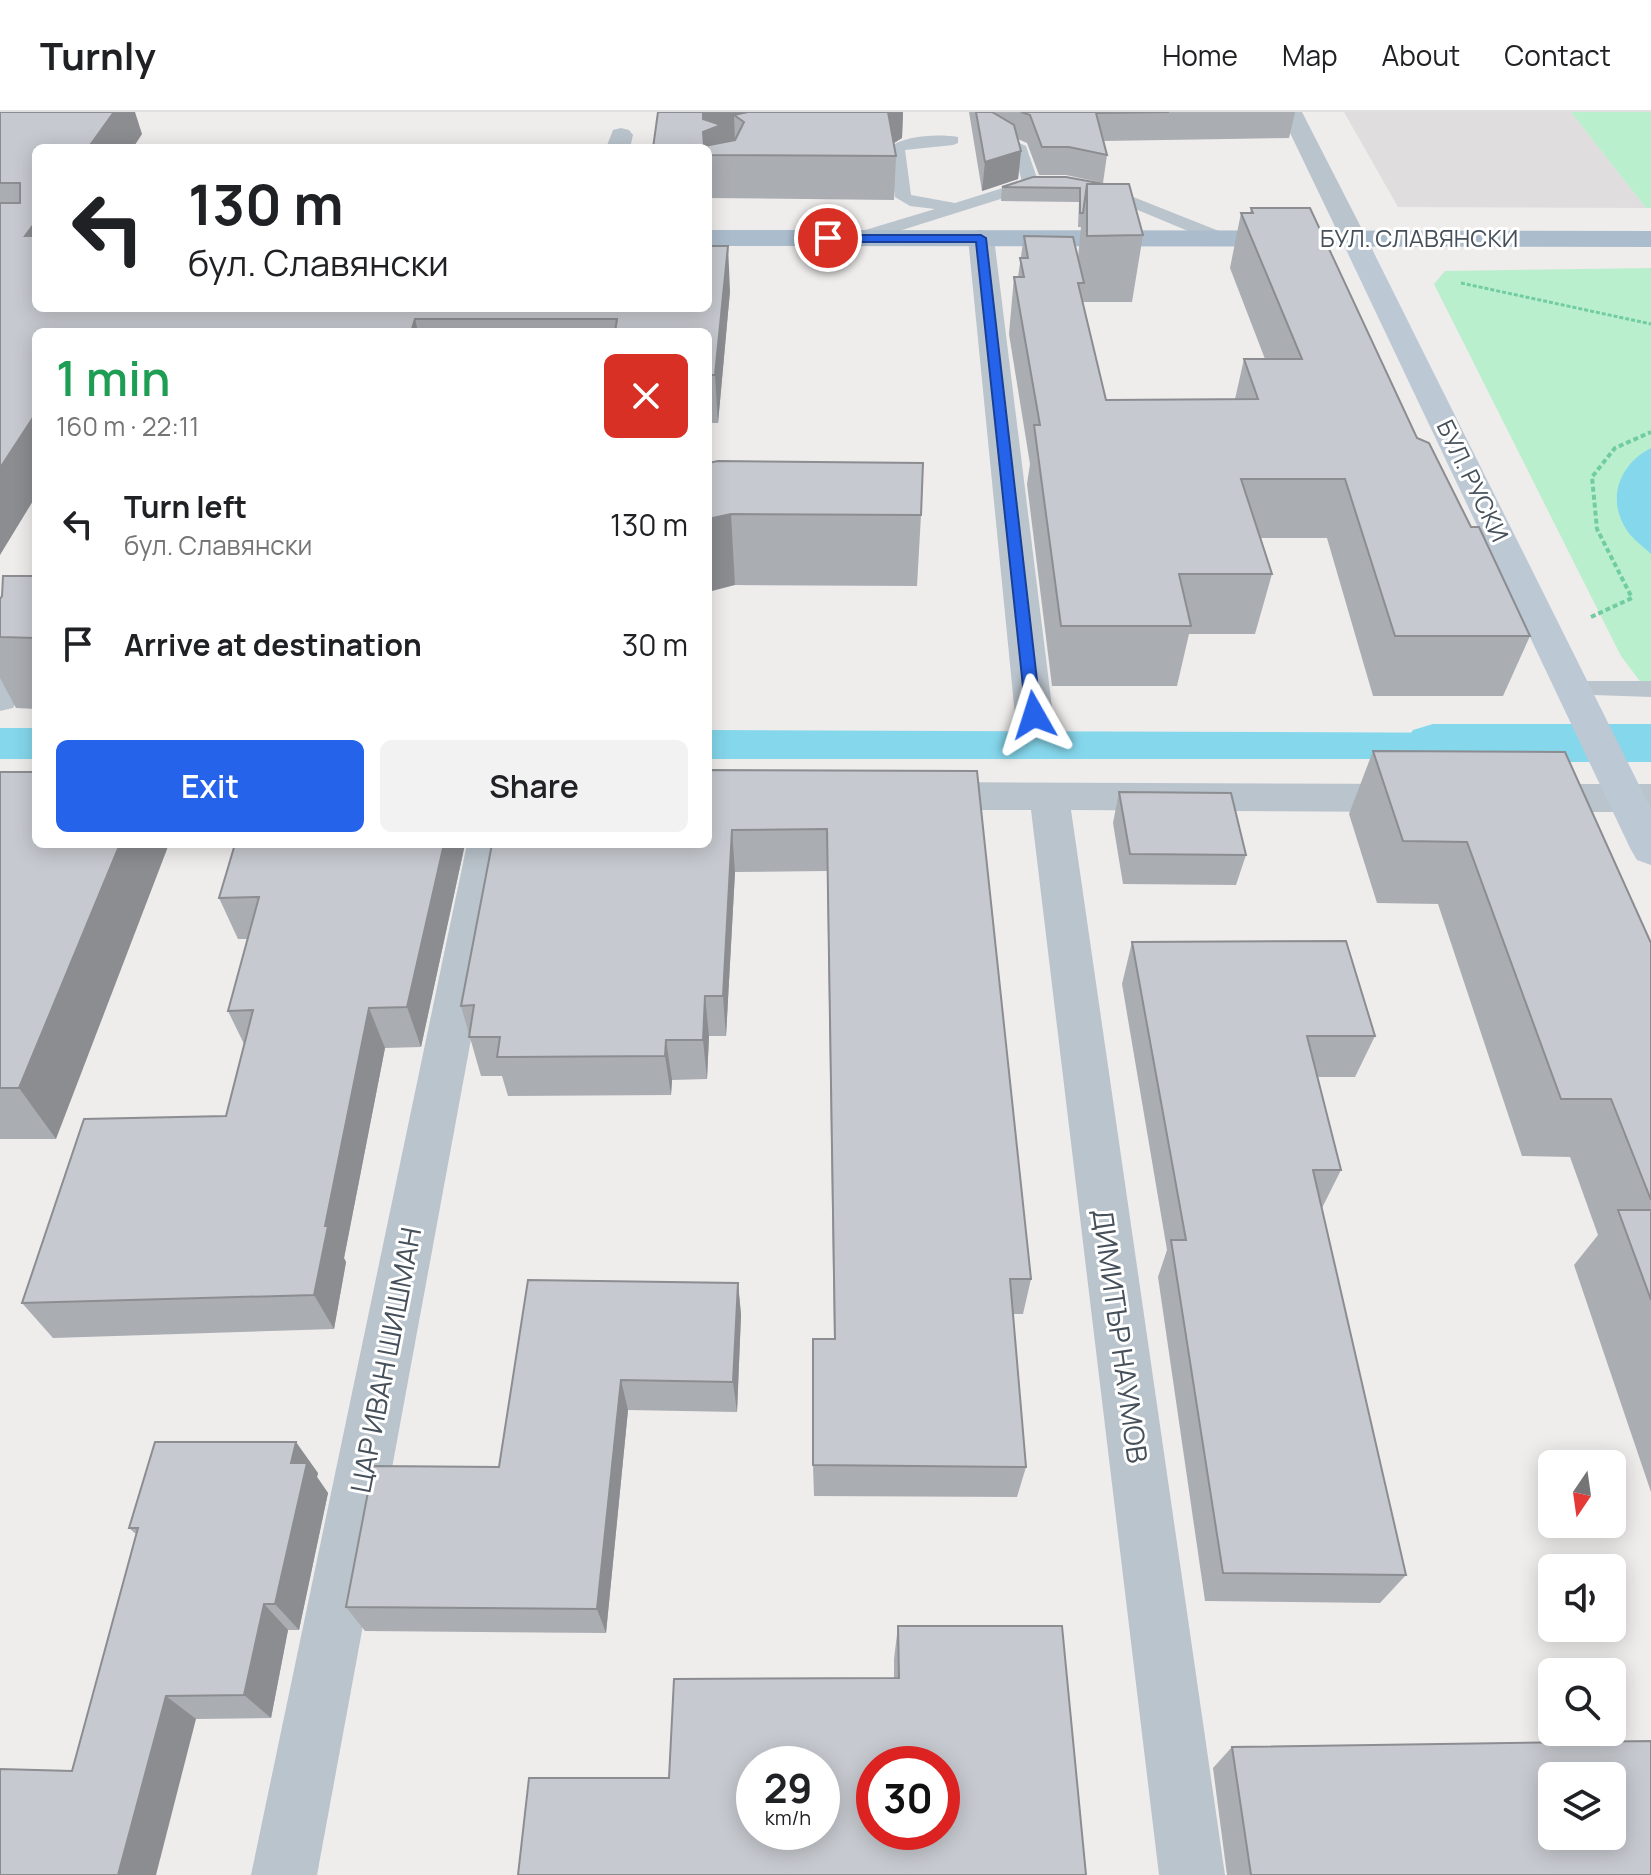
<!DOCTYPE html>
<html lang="en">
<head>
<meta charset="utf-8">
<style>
  :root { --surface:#fff; --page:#f2f2f2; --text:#202124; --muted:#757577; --line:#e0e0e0; --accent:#2563eb }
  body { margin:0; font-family:Manrope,sans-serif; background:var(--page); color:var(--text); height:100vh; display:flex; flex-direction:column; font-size:30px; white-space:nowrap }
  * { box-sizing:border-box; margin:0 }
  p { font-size:26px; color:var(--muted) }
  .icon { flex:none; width:44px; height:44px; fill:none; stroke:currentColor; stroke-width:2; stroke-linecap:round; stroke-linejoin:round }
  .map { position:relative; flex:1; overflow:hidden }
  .panel { position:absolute; left:32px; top:216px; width:680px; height:520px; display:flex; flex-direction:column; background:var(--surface); border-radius:12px; box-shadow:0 4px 20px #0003 }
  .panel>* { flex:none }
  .hud { position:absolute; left:32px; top:32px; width:680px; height:168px; border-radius:12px; box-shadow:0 4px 20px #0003; background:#fff; color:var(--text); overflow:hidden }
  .needle { width:52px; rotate:193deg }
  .tools { position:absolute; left:1538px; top:1338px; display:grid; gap:16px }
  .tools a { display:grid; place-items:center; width:88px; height:88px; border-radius:12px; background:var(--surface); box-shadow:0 4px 20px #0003; font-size:40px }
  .speed { position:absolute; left:736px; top:1634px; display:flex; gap:16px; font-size:40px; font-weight:700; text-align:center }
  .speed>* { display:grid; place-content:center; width:104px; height:104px; border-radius:50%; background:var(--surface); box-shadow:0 4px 20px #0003; line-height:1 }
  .speed small { font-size:20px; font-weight:400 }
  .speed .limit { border:12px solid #d22; background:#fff; color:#111 }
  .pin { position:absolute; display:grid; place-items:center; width:68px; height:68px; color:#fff; margin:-34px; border:4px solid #fff; border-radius:50%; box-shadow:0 2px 8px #0007 }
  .me { position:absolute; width:88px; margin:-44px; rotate:354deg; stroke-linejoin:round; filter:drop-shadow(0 0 6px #0008) }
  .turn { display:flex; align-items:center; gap:28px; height:168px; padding:0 24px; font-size:36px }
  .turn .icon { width:104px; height:104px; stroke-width:2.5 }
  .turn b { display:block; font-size:56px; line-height:68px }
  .round { display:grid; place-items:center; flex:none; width:84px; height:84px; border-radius:12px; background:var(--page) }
  .summary { display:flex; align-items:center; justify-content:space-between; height:136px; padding:0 24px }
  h1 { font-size:48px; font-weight:600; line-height:60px; color:#1e9e55 }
  .primary-button { display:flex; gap:16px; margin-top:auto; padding:16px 24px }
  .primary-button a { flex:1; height:92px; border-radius:12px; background:var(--accent); color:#fff; font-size:32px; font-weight:600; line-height:92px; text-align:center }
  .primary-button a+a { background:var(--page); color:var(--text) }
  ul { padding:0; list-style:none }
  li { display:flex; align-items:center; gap:24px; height:120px; padding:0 24px }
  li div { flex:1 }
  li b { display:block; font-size:30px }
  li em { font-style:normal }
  header { display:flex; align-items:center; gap:48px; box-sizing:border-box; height:112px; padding:0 40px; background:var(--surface); border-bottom:2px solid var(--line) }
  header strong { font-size:38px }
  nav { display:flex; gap:44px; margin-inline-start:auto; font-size:28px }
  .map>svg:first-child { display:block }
  .education { fill:#e0ddde }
  .green { fill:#b9efcd }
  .water { fill:#85d7ec }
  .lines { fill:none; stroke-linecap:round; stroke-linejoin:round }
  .canal { fill:#85d7ec; fill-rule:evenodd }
  .path-far1 { stroke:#71cd9f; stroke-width:3; stroke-dasharray:4 2; stroke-linecap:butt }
  .path { stroke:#71cd9f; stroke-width:4; stroke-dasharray:5 3; stroke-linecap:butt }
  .lane { fill:#bac4cc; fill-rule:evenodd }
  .street { fill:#bac4cc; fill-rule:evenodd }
  .secondary { fill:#bcc8d4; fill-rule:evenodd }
  .primary { fill:#abbccc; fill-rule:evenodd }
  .wall { fill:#aaadb2 }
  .shaded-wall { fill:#8b8d91 }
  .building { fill:#c6c9cf; stroke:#8b8d91; stroke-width:2; fill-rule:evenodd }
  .route { fill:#2563eb; stroke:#184099; stroke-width:2 }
  .labels { text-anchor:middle; stroke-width:6; stroke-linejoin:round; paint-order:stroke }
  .far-street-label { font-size:24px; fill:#45505a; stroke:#fff }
  .street-label { font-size:28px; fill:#45505a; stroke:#fff }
</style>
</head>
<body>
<header>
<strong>Turnly</strong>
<nav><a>Home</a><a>Map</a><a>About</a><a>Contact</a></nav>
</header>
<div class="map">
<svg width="1651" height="1763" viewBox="0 0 1651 1763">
  <rect width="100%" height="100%" fill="#efecec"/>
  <path class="education" d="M 1344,0 L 1571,0 L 1646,96 L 1398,95 Z"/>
  <g class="green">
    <path d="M 1571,0 L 1651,0 L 1651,96 L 1646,96 Z"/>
    <path d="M 1651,156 L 1651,584 L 1621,544 L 1434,172 L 1445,159 Z"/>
  </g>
  <g class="water">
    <path d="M 1651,336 L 1651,442 C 1644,435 1634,428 1628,420 C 1606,389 1618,353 1651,336 Z"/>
    <rect x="0" y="616" width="36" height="31"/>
    <path d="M 708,618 L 1515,621 L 1526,647 L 708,647 Z"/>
  </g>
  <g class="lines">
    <path class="canal" d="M 1433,612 L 1651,612 L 1651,650 L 1433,650 L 1413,644 L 1405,631 L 1413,618 Z"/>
    <path class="path-far1" d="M 1461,171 L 1651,212"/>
    <path class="path" d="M 1591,505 L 1632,486 L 1597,417 L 1592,365 L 1615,336 L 1651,320"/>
    <g class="lane">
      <path d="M 1000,22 L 1026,34 L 1037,66 L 1044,71 L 1042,74 L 864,130 L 852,130 L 850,126 L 852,122 L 935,97 L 910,94 L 895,85 L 889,36 C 904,23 939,22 958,25 L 958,31 L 953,33 L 905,38 L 911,83 L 955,91 L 1022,70 L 1014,39 L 992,27 Z"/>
      <path d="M 1098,71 L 1229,123 L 1231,127 L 1223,132 L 1217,131 L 1092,79 L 1092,73 Z"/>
      <path d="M 1573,569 L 1651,569 L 1651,585 L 1565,582 L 1561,577 L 1565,572 Z"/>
    </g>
    <g class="street">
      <path d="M 1280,0 L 1302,0 L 1367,127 L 1363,133 L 1345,133 L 1341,127 Z"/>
      <path d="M 621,16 L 629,18 L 633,23 L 630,36 L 606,36 L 613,18 Z"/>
      <path d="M 981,118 L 990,120 L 994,126 L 1053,603 L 1047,612 L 1034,615 L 1021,612 L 1015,603 L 968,126 L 972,120 Z"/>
      <path d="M 36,510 L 36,554 L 13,596 L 0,599 L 0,554 L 23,513 Z"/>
      <path d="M 921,670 L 1417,672 L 1431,676 L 1437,686 L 1431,696 L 1417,700 L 1071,698 L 1225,1763 L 1159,1763 L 1031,698 L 921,698 L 907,694 L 901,684 L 907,674 Z"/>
      <path d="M 1525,672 L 1651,672 L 1651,700 L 1525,700 L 1511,696 L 1505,686 L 1511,676 Z"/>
      <path d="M 467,732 L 507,732 L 317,1763 L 251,1763 Z"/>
    </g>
    <path class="secondary" d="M 1354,119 L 1363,121 L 1367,127 L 1651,697 L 1651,753 L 1637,748 L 1631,738 L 1341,127 L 1345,121 Z"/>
    <path class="primary" d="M 708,118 L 1651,119 L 1651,135 L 708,134 Z"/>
  </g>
  <g class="wall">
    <path d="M 0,0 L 142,22 L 36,36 L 36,196 L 730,179 L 718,311 L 708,311 L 708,220 L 36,220 L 0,443 Z"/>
    <path d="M 658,0 L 903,0 L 902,26 L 894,31 L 896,44 L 894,88 L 708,86 L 708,36 Z"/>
    <path d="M 969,0 L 1295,0 L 1289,26 L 1103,29 L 1107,43 L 1103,71 L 1066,63 L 1039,63 L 1027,31 L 1018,27 L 1021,39 L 1018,67 L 982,79 Z"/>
    <path d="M 1066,65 L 1143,123 L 1132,190 L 1082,190 L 1106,288 L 1235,287 L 1244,247 L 1265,247 L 1230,156 L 1241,101 L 1250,101 L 1251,96 L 1417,326 L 1471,415 L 1530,524 L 1503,584 L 1373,584 L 1327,426 L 1261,426 L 1272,462 L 1255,522 L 1189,522 L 1177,574 L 1052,574 L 1027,372 L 1030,352 L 1009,222 L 1014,165 L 1018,165 L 1024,124 L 1078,146 L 1081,115 L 1078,115 L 1079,90 L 1001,89 L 1002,75 Z"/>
    <path d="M 708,351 L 921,403 L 917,474 L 735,473 Z"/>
    <path d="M 36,464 L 36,597 L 16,596 L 0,566 L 0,487 Z"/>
    <path d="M 1373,639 L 1651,831 L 1651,1380 L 1574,1153 L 1598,1123 L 1570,1045 L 1522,1044 L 1438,792 L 1377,791 L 1349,702 Z"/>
    <path d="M 708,658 L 977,659 L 1031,1167 L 1023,1202 L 1013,1202 L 1026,1355 L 1017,1385 L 814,1384 L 813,1353 L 834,1227 L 827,759 L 735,760 L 726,924 L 709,924 L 707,967 L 672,968 L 671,983 L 508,984 L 502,964 L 481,964 L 461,894 Z"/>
    <path d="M 0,660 L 56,1027 L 0,1027 Z"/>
    <path d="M 1119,680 L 1246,743 L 1236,773 L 1123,772 L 1113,711 Z"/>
    <path d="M 465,732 L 421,935 L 385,936 L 344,1146 L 346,1150 L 334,1217 L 53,1226 L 22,1191 L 226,1004 L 244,932 L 228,899 L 248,827 L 238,827 L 219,786 Z"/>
    <path d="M 1132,830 L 1375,924 L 1355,965 L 1317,965 L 1341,1058 L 1322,1096 L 1406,1463 L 1380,1491 L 1205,1489 L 1158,1165 L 1167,1138 L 1122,872 Z"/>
    <path d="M 738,1171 L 741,1203 L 737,1300 L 628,1298 L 606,1521 L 365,1519 L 346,1495 L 499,1355 Z"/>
    <path d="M 318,1361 L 317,1365 L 328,1381 L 299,1518 L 288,1518 L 271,1606 L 196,1607 L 72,1659 L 136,1422 L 129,1416 Z"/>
    <path d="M 898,1514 L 1086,1763 L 669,1666 L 894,1566 L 894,1547 Z"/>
    <path d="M 1232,1635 L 1651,1763 L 1227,1763 L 1213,1656 Z"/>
  </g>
  <g class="shaded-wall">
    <path d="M 114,0 L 135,0 L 142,22 L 133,36 L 88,36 Z"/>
    <path d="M 703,0 L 754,0 L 744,10 L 734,3 L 735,30 L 704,36 Z"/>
    <path d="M 887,0 L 903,0 L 902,26 L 886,36 Z"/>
    <path d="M 1021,39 L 1018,67 L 982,79 L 985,50 Z"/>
    <path d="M 36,109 L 36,150 L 25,124 Z"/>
    <path d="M 728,134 L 730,179 L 718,311 L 715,263 Z"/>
    <path d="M 415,207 L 418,220 L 411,220 Z"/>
    <path d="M 36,301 L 36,384 L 0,443 L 0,356 Z"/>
    <path d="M 731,402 L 735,473 L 708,480 L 708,407 Z"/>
    <path d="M 732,718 L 735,760 L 726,924 L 723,884 Z"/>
    <path d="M 120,732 L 169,732 L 56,1027 L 19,976 Z"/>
    <path d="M 444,732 L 465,732 L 421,935 L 407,895 Z"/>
    <path d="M 705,884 L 709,924 L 707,967 L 703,928 Z"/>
    <path d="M 369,896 L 385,936 L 344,1146 L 346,1150 L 334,1217 L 314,1183 L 325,1114 Z"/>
    <path d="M 666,928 L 672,968 L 671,983 L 665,944 Z"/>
    <path d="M 738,1171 L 741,1203 L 737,1300 L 733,1270 Z"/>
    <path d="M 621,1268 L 628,1298 L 606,1521 L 597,1497 Z"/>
    <path d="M 296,1330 L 318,1361 L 317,1365 L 328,1381 L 299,1518 L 275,1492 L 291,1351 Z"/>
    <path d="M 264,1492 L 288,1518 L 271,1606 L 244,1583 Z"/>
    <path d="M 166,1584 L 196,1607 L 156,1763 L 118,1763 Z"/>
  </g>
  <g class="building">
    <path d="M 0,0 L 114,0 L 88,36 L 36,36 L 36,109 L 25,124 L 36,124 L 36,196 L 708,196 L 708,134 L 728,134 L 715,263 L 708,263 L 708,220 L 615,220 L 617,207 L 415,207 L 411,220 L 36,220 L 36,301 L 0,356 L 0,91 L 20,91 L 20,71 L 0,71 Z"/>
    <path d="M 658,0 L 703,0 L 703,7 L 721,13 L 703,20 L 704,34 L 735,28 L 744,10 L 734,3 L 748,0 L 888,0 L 896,44 L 708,43 L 708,36 L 653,36 Z"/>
    <path d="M 976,0 L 992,0 L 1014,13 L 1021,39 L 985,50 Z"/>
    <path d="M 1021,0 L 1169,0 L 1096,1 L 1107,43 L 1069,35 L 1042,35 L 1030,3 Z"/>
    <path d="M 1033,65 L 1066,65 L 1104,72 L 1087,72 L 1083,101 L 1080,101 L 1080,76 L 1002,75 Z"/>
    <path d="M 1087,72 L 1129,72 L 1143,123 L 1087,124 Z"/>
    <path d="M 1251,96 L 1310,96 L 1417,326 L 1429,331 L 1471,415 L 1479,415 L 1530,524 L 1395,524 L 1345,367 L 1241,367 L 1272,462 L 1179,462 L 1191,514 L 1061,514 L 1034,313 L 1040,313 L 1014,165 L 1024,165 L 1020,146 L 1028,146 L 1024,124 L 1073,125 L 1084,171 L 1078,171 L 1106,288 L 1258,287 L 1244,247 L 1302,247 L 1241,101 L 1253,101 Z"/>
    <path d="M 718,349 L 923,351 L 921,403 L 731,402 L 708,407 L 708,351 Z"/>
    <path d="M 3,464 L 36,464 L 36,526 L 0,525 L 0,487 L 2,484 Z"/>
    <path d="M 1373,639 L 1565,640 L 1651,831 L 1651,1088 L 1611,987 L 1561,987 L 1467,730 L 1403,729 Z"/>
    <path d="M 708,658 L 977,659 L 1031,1167 L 1010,1167 L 1026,1355 L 813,1353 L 813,1227 L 835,1227 L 827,717 L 732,718 L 723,884 L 705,884 L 703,928 L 666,928 L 665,944 L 497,945 L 500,925 L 469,925 L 474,893 L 461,894 L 492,732 L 708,732 Z"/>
    <path d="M 0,660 L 36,660 L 36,732 L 120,732 L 19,976 L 0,976 Z"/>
    <path d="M 1119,680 L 1231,681 L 1246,743 L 1130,742 Z"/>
    <path d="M 235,732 L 444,732 L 407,895 L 369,896 L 325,1114 L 328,1114 L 314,1183 L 22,1191 L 84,1007 L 226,1004 L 253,898 L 228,899 L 259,785 L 219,786 Z"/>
    <path d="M 1346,829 L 1375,924 L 1307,924 L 1341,1058 L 1313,1058 L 1406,1463 L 1223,1461 L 1171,1128 L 1186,1128 L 1132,830 Z"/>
    <path d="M 1618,1098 L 1651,1098 L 1651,1188 Z"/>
    <path d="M 528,1168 L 738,1171 L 733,1270 L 621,1268 L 597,1497 L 346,1495 L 373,1354 L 499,1355 Z"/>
    <path d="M 155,1330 L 296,1330 L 291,1351 L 307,1351 L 275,1492 L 264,1492 L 244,1583 L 166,1584 L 118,1763 L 0,1763 L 0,1657 L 72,1659 L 138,1416 L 129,1416 Z"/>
    <path d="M 898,1514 L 1062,1514 L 1086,1763 L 518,1763 L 529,1666 L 669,1666 L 674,1567 L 899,1566 ZM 754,1652 L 822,1652 L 822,1720 L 754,1720 ZM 874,1652 L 942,1652 L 942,1720 L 874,1720 Z"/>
    <path d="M 1651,1629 L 1651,1763 L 1251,1763 L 1232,1635 ZM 1552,1664 L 1612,1664 L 1612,1724 L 1552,1724 Z"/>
  </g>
  <path class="route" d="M 981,123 L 986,126 L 1041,603 L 1034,608 L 1026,603 L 976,130 L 828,130 L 822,126 L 828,123 Z"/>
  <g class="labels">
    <g class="far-street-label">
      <text x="1419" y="135">БУЛ. СЛАВЯНСКИ</text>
      <text transform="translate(1472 369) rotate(64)" y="8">БУЛ. РУСКИ</text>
    </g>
    <g class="street-label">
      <text transform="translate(1120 1224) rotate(82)" y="10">ДИМИТЪР НАУМОВ</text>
      <text transform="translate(386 1248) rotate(-79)" y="10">ЦАР ИВАН ШИШМАН</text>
    </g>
  </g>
</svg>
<div class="tools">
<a><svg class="needle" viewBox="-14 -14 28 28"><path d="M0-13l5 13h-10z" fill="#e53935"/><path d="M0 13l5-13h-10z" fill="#757577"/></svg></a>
<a><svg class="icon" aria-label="sound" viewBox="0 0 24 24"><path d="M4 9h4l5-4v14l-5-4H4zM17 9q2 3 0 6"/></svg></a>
<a><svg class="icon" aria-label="search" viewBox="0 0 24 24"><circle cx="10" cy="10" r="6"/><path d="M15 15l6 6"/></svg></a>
<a><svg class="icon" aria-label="layers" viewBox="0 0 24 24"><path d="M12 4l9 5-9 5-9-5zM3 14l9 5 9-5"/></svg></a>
</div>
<div class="speed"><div>29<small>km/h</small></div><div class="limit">30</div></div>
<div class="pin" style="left:828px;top:126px;background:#d93025"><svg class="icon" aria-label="arrive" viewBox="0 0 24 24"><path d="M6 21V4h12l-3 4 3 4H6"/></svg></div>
<svg class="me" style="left:1034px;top:603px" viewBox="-20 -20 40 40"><path d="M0-17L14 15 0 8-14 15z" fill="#2563eb" stroke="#fff" stroke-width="4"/></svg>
<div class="hud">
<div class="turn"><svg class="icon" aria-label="left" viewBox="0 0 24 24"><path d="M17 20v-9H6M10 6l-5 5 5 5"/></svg><div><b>130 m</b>бул. Славянски</div></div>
</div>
<section class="panel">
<div class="summary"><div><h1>1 min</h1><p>160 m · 22:11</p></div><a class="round" style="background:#d93025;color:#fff"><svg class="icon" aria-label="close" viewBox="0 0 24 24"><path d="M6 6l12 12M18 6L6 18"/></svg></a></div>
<ul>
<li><svg class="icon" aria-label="left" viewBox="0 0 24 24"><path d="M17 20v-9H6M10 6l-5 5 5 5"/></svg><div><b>Turn left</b><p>бул. Славянски</p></div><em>130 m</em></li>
<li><svg class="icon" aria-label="arrive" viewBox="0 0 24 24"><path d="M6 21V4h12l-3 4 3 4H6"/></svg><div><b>Arrive at destination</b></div><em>30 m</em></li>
</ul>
<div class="primary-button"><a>Exit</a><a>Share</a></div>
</section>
</div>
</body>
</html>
